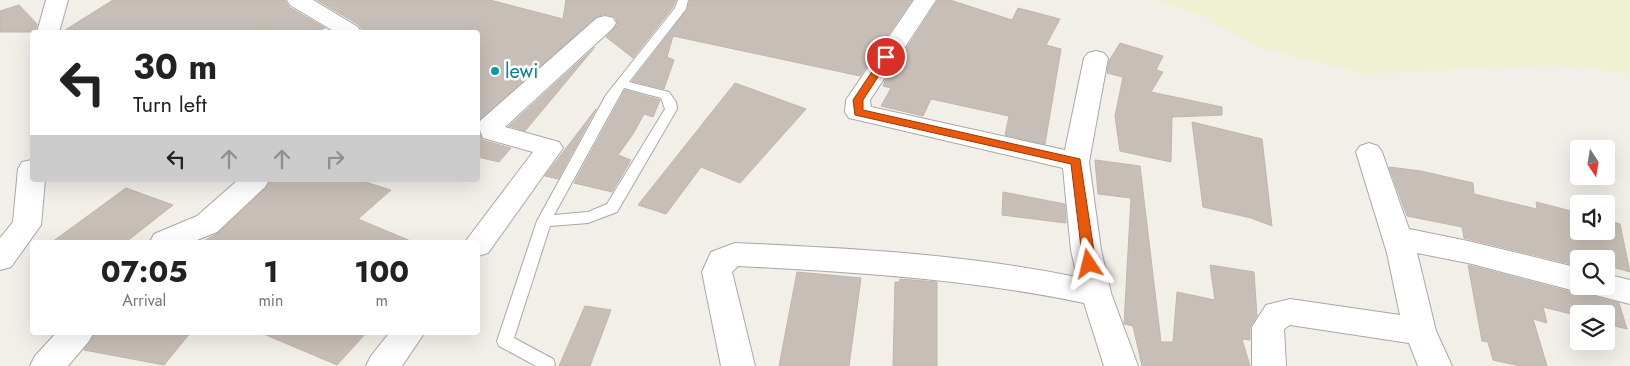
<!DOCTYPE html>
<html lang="en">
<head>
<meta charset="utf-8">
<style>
  :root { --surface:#fff; --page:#f6f6f6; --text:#222; --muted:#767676 }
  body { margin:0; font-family:Jost,sans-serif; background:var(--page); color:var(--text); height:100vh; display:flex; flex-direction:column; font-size:19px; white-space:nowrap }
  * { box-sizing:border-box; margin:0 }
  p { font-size:16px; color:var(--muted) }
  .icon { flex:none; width:28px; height:28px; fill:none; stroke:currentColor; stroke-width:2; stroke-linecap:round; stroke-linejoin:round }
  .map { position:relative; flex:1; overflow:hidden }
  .drawer { position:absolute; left:30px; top:240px; width:450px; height:95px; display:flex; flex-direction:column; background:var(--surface); border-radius:5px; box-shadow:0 5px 20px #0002 }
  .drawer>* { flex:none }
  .guide { position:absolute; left:30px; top:30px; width:450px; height:152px; border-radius:5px; box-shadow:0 5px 20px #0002; background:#fff; color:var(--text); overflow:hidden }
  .needle { width:32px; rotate:168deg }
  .controls { position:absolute; left:1570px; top:140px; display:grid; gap:10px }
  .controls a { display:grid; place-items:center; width:45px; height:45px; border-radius:5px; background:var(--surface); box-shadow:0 5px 20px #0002; font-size:25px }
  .pin { position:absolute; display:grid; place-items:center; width:42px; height:42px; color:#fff; margin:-21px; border:2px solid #fff; border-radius:50%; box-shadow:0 1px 5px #0007 }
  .me { position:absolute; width:55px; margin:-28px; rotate:350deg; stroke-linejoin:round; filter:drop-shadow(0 0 4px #0008) }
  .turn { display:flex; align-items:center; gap:18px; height:105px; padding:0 20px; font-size:22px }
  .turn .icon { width:65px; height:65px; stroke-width:2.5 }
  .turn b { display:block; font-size:35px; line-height:42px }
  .lanes { display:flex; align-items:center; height:48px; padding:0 20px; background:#0003; justify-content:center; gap:25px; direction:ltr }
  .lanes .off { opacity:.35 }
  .eta { display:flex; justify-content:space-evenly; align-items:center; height:85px; text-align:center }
  .eta b { font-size:30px; font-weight:700; line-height:35px }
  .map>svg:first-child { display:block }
  .farmland { fill:#eff1d3 }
  .building { fill:#c7beb7; stroke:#c4b5aa }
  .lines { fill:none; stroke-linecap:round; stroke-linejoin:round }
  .service-casing { stroke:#a8a8a8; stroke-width:2 }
  .minor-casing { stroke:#a8a8a8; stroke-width:2 }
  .service { fill:#fff; fill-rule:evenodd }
  .minor { fill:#fff; fill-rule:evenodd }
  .route { fill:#ea580c; stroke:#983908 }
  .culture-dot { fill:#0f9aa8; stroke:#fff; stroke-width:2 }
  .labels { text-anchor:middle; stroke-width:5; stroke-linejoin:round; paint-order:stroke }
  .culture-label { font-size:20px; fill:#0d838f; stroke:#fff; text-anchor:start }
</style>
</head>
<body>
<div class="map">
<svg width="1630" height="366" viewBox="0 0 1630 366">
  <rect width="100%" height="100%" fill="#f2eee8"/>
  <path class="farmland" d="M 1158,0 L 1630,0 L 1630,74 L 1557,65 L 1365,74 L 1260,48 L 1199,15 Z"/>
  <g class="building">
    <path d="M 113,0 L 285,0 L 289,7 L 325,28 L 315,32 L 269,32 L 264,29 L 255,32 L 62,32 Z"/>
    <path d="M 317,0 L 490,0 L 563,19 L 566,0 L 676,0 L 673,7 L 633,58 L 606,37 L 618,24 L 615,17 L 605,14 L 596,17 L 478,122 L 478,32 L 364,32 L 359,25 Z"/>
    <path d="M 690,0 L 912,0 L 860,76 L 673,36 L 667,57 L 674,60 L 664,89 L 632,81 L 687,10 Z"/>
    <path d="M 938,0 L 950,0 L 1012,20 L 1018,8 L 1060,19 L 1046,45 L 1061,49 L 1045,144 L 1005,135 L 1009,116 L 931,99 L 923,116 L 881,106 L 891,88 L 883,86 L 885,81 Z"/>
    <path d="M 19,5 L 37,24 L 35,32 L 0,32 L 0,11 Z"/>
    <path d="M 1120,43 L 1163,56 L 1156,70 L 1163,72 L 1151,92 L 1222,107 L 1222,115 L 1172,117 L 1171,162 L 1120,151 L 1115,116 L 1123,77 L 1107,73 L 1109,61 Z"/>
    <path d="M 595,47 L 525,131 L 509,126 Z"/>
    <path d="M 735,83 L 806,109 L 740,183 L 701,167 L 666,214 L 638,205 Z"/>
    <path d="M 625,90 L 660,100 L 653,117 L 644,114 L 633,134 L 618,155 L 631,160 L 612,192 L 574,183 Z"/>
    <path d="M 596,109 L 558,179 L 545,176 L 551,168 Z"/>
    <path d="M 1192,122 L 1262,139 L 1272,226 L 1251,218 L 1203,207 Z"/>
    <path d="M 478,129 L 482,140 L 511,148 L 499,162 L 478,157 Z"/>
    <path d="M 1095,160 L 1140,166 L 1161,342 L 1173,342 L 1177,292 L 1215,300 L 1210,265 L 1254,272 L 1257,316 L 1250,327 L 1250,340 L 1242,339 L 1250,366 L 1142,366 L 1133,326 L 1124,324 L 1131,198 L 1098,194 Z"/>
    <path d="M 1389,167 L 1421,171 L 1473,183 L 1474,194 L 1537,209 L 1536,202 L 1579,213 L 1579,231 L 1606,231 L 1606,220 L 1620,224 L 1630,272 L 1609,266 L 1611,273 L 1606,272 L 1606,259 L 1579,259 L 1579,266 L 1464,238 L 1462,227 L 1407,216 Z"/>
    <path d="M 271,180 L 359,180 L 391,190 L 358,219 L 413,242 L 202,242 L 218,233 L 266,188 Z"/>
    <path d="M 126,188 L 173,205 L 126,242 L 52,242 Z"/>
    <path d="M 1003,192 L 1065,204 L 1066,223 L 1002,215 Z"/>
    <path d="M 1468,265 L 1579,294 L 1590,289 L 1595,297 L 1619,303 L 1627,329 L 1606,324 L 1606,314 L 1579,314 L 1579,316 L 1543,307 L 1547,323 L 1533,319 L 1547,366 L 1520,366 L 1493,360 L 1488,342 L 1482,341 Z"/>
    <path d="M 797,272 L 861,278 L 849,366 L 779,366 Z"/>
    <path d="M 900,279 L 937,282 L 937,366 L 893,366 L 895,282 L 899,282 Z"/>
    <path d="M 585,306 L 611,310 L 590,366 L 559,366 Z"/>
    <path d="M 96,332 L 191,332 L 164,365 L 84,350 Z"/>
    <path d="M 259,332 L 367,332 L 337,365 Z"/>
  </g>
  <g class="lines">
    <g class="service-casing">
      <path id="service" d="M 678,0 L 688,0 L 686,9 L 629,82 L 669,92 L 676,102 L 677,109 L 617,212 L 588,223 L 550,226 L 514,338 L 553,359 L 555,364 L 554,366 L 536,366 L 499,346 L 497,341 L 537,221 L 606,95 L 675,8 ZM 624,88 L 661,98 L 665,109 L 607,204 L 588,212 L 554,215 Z"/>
    </g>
    <g class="minor-casing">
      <g id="minor">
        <path d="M 46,0 L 68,0 L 59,32 L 37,32 Z"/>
        <path d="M 287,0 L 313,0 L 358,27 L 361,32 L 335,32 L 290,5 Z"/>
        <path d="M 914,0 L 936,0 L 870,100 L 871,107 L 1065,150 L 1084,58 L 1088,53 L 1096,51 L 1104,53 L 1108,58 L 1089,162 L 1101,250 L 1111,293 L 1138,366 L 1104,366 L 1084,303 C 970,279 854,272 738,266 L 732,272 L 755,366 L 721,366 L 702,272 L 711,252 L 735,243 C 850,248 964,254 1077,277 L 1071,250 L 1063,168 L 858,120 L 849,118 L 845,112 L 846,100 Z"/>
        <path d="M 605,16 L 613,18 L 616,23 L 613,28 L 505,127 L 559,142 L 563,148 L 488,253 L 478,256 L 478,242 L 465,242 L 533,152 L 483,138 L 478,125 L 481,120 L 597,18 Z"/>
        <path d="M 1369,143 L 1378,146 L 1382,152 L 1409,229 L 1468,241 L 1579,268 L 1579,286 L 1606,286 L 1606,274 L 1630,280 L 1630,304 L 1595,295 L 1591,286 L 1579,292 L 1468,263 L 1417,253 L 1436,331 L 1452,366 L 1418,366 L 1409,343 L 1290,325 L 1284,329 L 1286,366 L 1252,366 L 1252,327 L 1266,305 L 1290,299 L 1400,315 L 1387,253 L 1356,152 L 1360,146 Z"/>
        <path d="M 32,160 L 32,180 L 45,180 L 41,225 L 11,267 L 0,270 L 0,238 L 13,222 L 18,169 L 22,162 Z"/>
        <path d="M 238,180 L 269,180 L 265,187 L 217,232 L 192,242 L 150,242 L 154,234 L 197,216 Z"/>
        <path d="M 57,332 L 94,332 L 89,341 L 68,366 L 30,366 L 35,356 Z"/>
        <path d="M 390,332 L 425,332 L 402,366 L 366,366 L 371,356 Z"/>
      </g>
    </g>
    <use href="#service" class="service"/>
    <use href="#minor" class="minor"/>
  </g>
  <path class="route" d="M 886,54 L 891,57 L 863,100 L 863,110 L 1080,159 L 1096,264 L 1094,268 L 1089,269 L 1083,264 L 1071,164 L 855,115 L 853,100 L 883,55 Z"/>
  <circle class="culture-dot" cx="495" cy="71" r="5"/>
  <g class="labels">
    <g class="culture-label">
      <text x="505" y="78">lewi</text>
    </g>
  </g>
</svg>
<div class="controls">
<a><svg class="needle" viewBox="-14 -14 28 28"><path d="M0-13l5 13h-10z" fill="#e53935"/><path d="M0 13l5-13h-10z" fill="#767676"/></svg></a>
<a><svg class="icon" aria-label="sound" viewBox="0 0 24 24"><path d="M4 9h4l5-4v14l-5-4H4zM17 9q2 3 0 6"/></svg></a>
<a><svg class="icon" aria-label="search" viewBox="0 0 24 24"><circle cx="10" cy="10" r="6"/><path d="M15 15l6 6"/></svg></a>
<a><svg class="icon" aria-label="layers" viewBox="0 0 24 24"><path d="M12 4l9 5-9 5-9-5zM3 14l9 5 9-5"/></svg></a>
</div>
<div class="pin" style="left:886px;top:57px;background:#d93025"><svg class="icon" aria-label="arrive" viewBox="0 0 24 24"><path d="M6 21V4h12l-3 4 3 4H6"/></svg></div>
<svg class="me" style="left:1089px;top:264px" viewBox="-20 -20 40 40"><path d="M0-17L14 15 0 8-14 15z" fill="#ea580c" stroke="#fff" stroke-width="4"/></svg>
<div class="guide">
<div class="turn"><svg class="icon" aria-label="left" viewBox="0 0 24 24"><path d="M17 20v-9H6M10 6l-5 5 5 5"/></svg><div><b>30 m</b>Turn left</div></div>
<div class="lanes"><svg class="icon" aria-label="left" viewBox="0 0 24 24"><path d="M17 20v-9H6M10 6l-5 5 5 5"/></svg><svg class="icon off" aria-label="ahead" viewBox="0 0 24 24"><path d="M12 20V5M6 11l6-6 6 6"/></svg><svg class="icon off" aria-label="ahead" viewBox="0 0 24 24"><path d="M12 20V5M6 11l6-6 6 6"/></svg><svg class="icon off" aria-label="right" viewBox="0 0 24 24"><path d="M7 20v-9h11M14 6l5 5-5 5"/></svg></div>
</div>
<section class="drawer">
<div class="eta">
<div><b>07:05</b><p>Arrival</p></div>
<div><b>1</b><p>min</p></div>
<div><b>100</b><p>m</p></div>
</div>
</section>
</div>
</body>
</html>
